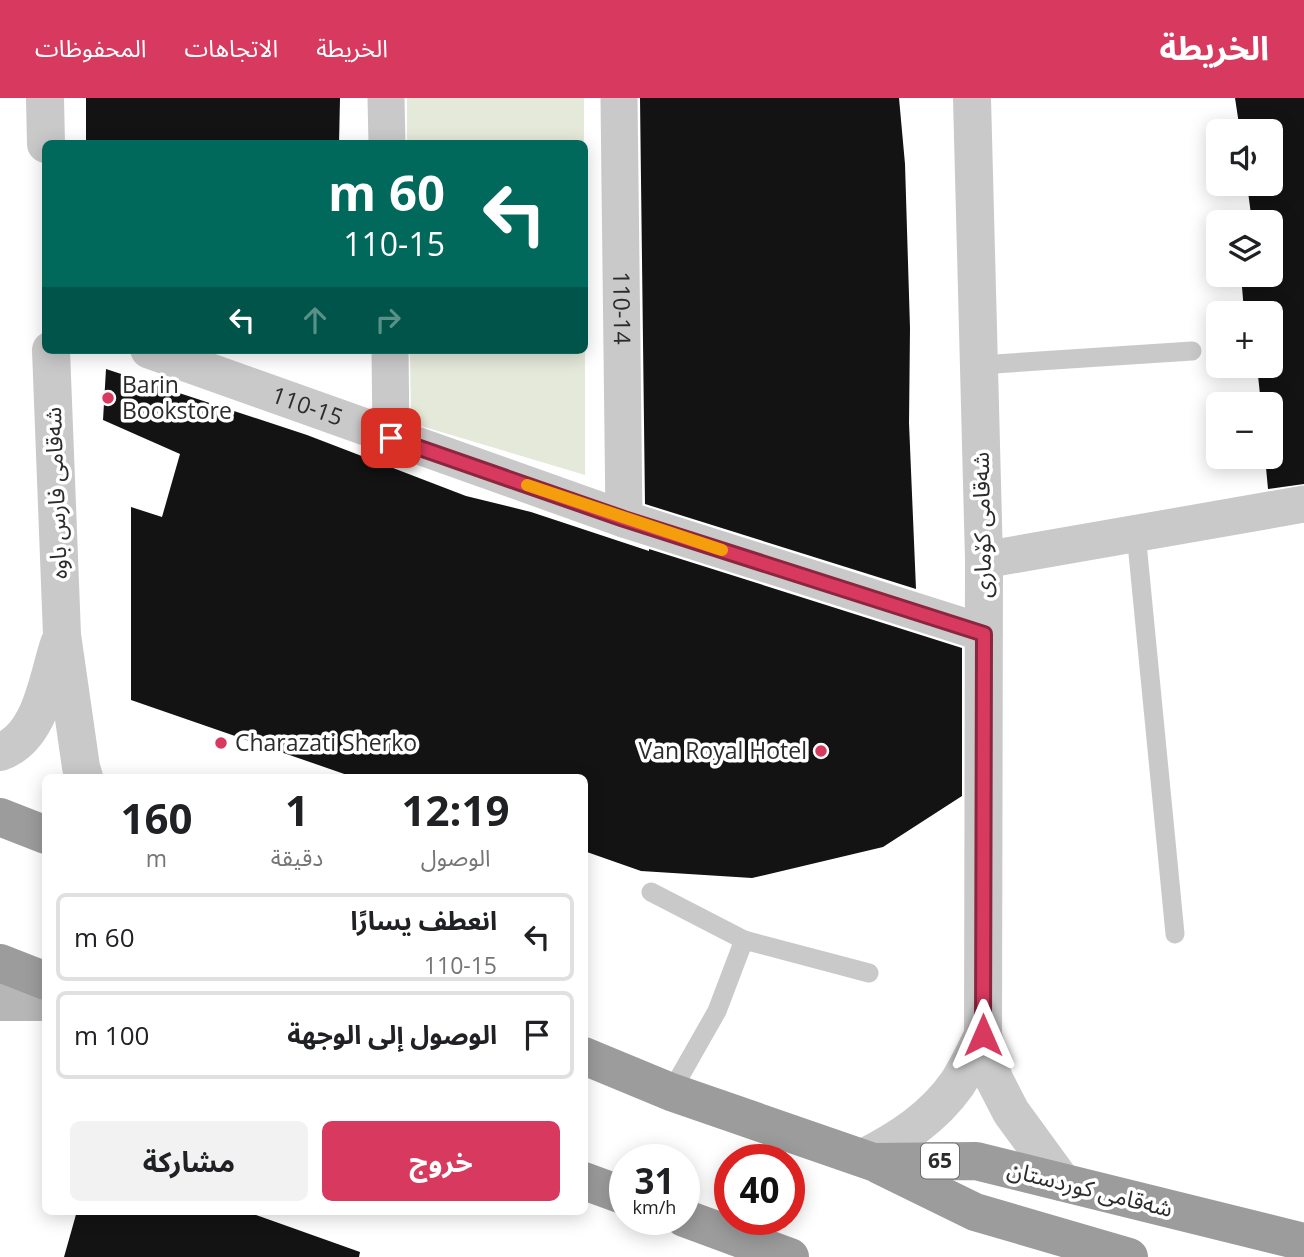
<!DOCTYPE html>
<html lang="ar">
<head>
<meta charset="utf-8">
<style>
  :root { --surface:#fff; --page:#f2f2f2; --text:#202124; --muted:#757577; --line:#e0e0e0; --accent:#d8395f }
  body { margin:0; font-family:"Open Sans","Noto Sans Arabic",sans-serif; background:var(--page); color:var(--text); direction:rtl; height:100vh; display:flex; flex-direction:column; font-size:26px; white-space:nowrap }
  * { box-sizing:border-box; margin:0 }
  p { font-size:23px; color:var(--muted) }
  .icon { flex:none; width:38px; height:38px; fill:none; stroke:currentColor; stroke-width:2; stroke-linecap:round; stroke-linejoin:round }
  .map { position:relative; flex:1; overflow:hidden; direction:ltr }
  .panel { position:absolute; left:42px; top:676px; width:546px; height:441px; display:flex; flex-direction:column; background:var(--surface); border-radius:10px; box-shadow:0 4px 18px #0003; direction:rtl }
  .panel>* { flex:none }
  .top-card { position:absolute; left:42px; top:42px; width:546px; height:214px; border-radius:10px; box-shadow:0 4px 18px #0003; direction:rtl; background:#00695c; color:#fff; overflow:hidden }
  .fabs { position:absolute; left:1206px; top:21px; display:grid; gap:14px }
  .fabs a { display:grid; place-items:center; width:77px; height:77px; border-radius:10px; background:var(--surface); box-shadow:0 4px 18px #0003; font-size:35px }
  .speed { position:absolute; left:609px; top:1046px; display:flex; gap:14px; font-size:35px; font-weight:700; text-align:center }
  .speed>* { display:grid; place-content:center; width:91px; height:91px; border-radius:50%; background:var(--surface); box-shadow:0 4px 18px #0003; line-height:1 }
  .speed small { font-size:18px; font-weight:400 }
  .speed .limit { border:10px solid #d22; background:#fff; color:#111 }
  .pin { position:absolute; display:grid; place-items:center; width:60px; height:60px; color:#fff; margin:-30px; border-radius:14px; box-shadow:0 4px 10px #0006 }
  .me { position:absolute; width:77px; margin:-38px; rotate:0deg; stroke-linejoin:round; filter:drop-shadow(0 0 5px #0008) }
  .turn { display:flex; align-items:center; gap:24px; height:147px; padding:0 28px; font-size:32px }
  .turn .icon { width:91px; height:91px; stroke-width:2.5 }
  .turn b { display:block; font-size:49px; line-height:60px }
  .lanes { display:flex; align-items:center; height:66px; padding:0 28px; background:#0003; justify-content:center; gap:35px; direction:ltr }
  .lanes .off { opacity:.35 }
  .eta { display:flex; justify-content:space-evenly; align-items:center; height:119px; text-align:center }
  .eta b { font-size:42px; font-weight:700; line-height:49px }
  .button { display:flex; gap:14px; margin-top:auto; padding:14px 28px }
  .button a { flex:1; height:80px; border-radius:10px; background:var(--accent); color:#fff; font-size:28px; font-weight:700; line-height:80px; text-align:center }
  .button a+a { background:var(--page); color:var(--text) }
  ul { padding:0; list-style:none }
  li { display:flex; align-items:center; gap:21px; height:88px; margin:0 14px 10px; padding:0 14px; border:4px solid var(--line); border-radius:10px }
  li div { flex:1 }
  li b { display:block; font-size:26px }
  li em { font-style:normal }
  header { display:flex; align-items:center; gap:42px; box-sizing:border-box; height:98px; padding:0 35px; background:var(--accent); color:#fff }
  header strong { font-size:33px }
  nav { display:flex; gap:38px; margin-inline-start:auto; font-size:24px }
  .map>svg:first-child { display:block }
  .green { fill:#e4e9da }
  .building { fill:#131313 }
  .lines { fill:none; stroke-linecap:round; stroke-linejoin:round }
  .service { stroke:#c9c9c9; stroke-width:19 }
  .minor { stroke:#c9c9c9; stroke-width:37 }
  .tertiary { stroke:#c9c9c9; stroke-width:38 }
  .secondary { stroke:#b6b6b6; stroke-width:38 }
  .trunk { stroke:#9c9c9c; stroke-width:38 }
  .route-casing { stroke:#8c253e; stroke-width:18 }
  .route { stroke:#d8395f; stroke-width:12 }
  .slow { stroke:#f59e0b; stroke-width:12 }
  .poi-dot { fill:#d8395f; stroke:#fff; stroke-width:2.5 }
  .labels { text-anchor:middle; stroke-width:7; stroke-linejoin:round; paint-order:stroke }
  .shield { fill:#fff; stroke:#6b6b6b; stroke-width:2 }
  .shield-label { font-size:21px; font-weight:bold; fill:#2c2c2c }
  .street-label { font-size:23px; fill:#2c2c2c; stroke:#fff }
  .poi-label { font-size:23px; fill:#2c2c2c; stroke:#fff; text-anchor:start }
</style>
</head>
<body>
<header>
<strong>الخريطة</strong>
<nav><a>الخريطة</a><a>الاتجاهات</a><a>المحفوظات</a></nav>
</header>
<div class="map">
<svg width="1304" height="1159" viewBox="0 0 1304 1159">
  <rect width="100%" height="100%" fill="#fff"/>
  <g class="green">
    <rect x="407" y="0" width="177" height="45"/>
    <path d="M 585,185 L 585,377 L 411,325 L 410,252 L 584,252 Z"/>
  </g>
  <g class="building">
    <path d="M 86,0 L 340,0 L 339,46 L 86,46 Z"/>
    <path d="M 640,0 L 899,0 L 905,66 L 910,230 L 909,325 L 916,491 L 645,406 Z"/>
    <path d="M 1235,0 L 1304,0 L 1304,386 L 1268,391 L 1265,359 L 1270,359 L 1270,306 L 1261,306 L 1257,268 L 1270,268 L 1270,215 L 1244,213 L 1241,177 L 1270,177 L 1270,124 L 1252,124 L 1247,86 L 1270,86 L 1270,33 L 1240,33 Z"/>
    <path d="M 106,271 L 307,337 L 466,398 L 531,414 L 649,453 L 649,451 L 962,550 L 962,698 L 883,749 L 752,780 L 641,773 L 584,753 L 584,679 L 353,679 L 131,602 L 131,409 L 162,419 L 180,356 L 103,322 Z"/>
    <path d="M 77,1113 L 245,1113 L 360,1154 L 359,1159 L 64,1159 Z"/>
  </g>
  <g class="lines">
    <g class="service">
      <path d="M 979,267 L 1192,253"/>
      <path d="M 1136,435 L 1175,836"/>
      <path d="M 651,794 L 744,842 L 869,875"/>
      <path d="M 671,994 L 717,913 L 744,842"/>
    </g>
    <g class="minor">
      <path d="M 386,0 L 387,46"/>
      <path id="s1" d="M 619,0 L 624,421"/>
      <path id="s2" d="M 149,252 L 624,421 L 984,535"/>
      <path d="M 390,252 L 391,340"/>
      <path d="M 984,462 L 1304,406"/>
    </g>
    <g class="tertiary">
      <path d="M 45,0 L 46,46"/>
      <path d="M 972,0 L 984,462 L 983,937 L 994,981 L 1011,1014 L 1062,1084"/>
      <path d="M 51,252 L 62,537 L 81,669 L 84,679"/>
      <path d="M 0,654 C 41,640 47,582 59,546"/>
      <path d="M 863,1060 C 899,1042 933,1020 957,986 C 967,971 975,953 983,937"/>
    </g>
    <path class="secondary" d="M 0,904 L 46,904"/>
    <g class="trunk">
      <path d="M 0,719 L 46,737"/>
      <path d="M 0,865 L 46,883"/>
      <path d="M 584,958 L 671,994 L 873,1064 L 976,1063 L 1304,1144"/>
      <path d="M 879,1067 L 975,1114 L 1129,1159"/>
      <path d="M 584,1083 L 625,1098"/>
      <path d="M 684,1120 L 790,1159"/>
    </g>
  </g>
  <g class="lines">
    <g class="route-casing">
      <path id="route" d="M 391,340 L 624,421 L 984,536 L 983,937"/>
    </g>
    <use href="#route" class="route"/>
    <path class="slow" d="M 527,387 L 722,452"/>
  </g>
  <g class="poi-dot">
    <circle cx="108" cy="300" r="7"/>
    <circle cx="221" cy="645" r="7"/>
    <circle cx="821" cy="653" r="7"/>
  </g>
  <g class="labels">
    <rect class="shield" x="921" y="1045.5" width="38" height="35" rx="5"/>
    <g class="shield-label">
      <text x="940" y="1070">65</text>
    </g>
    <g class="street-label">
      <text dy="8" stroke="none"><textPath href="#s1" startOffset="210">110-14</textPath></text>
      <text dy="8" stroke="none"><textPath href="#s2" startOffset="168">110-15</textPath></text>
      <text transform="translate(56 395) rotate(-92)" y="8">شەقامی فارس باوە</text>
      <text transform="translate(982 427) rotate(-91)" y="8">شەقامی کۆماری</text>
      <text transform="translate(1090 1091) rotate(14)" y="8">شەقامی کوردستان</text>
    </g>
    <g class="poi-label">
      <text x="122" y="295">Barin<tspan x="122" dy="26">Bookstore</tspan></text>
      <text x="235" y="653">Charazati Sherko</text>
      <text x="807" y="661" text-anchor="end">Van Royal Hotel</text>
    </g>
  </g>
</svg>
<div class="fabs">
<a><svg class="icon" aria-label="sound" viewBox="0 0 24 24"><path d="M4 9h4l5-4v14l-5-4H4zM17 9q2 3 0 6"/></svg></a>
<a><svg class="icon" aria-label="layers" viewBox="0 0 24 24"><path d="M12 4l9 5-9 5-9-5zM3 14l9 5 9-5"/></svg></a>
<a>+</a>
<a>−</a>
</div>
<div class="speed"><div>31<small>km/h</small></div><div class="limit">40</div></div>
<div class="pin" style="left:391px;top:340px;background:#d93025"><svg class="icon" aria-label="arrive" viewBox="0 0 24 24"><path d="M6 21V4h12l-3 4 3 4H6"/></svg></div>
<svg class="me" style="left:983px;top:937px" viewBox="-20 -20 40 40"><path d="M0-17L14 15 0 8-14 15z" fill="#d8395f" stroke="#fff" stroke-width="4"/></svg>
<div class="top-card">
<div class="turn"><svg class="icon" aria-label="left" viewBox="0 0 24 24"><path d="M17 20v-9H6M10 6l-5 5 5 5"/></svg><div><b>60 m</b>110-15</div></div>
<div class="lanes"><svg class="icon" aria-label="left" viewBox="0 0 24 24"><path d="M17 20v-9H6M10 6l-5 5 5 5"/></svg><svg class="icon off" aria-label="ahead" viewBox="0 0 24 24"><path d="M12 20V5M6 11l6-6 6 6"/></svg><svg class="icon off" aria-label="right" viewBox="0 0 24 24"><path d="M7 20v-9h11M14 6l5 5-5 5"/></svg></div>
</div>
<section class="panel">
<div class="eta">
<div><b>12:19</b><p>الوصول</p></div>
<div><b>1</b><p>دقيقة</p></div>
<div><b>160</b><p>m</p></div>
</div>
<ul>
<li><svg class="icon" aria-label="left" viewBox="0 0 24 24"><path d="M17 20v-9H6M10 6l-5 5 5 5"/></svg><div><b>انعطف يسارًا</b><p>110-15</p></div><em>60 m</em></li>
<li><svg class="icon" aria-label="arrive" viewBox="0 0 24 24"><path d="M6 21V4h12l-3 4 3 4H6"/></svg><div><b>الوصول إلى الوجهة</b></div><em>100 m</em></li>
</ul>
<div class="button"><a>خروج</a><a>مشاركة</a></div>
</section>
</div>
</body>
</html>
